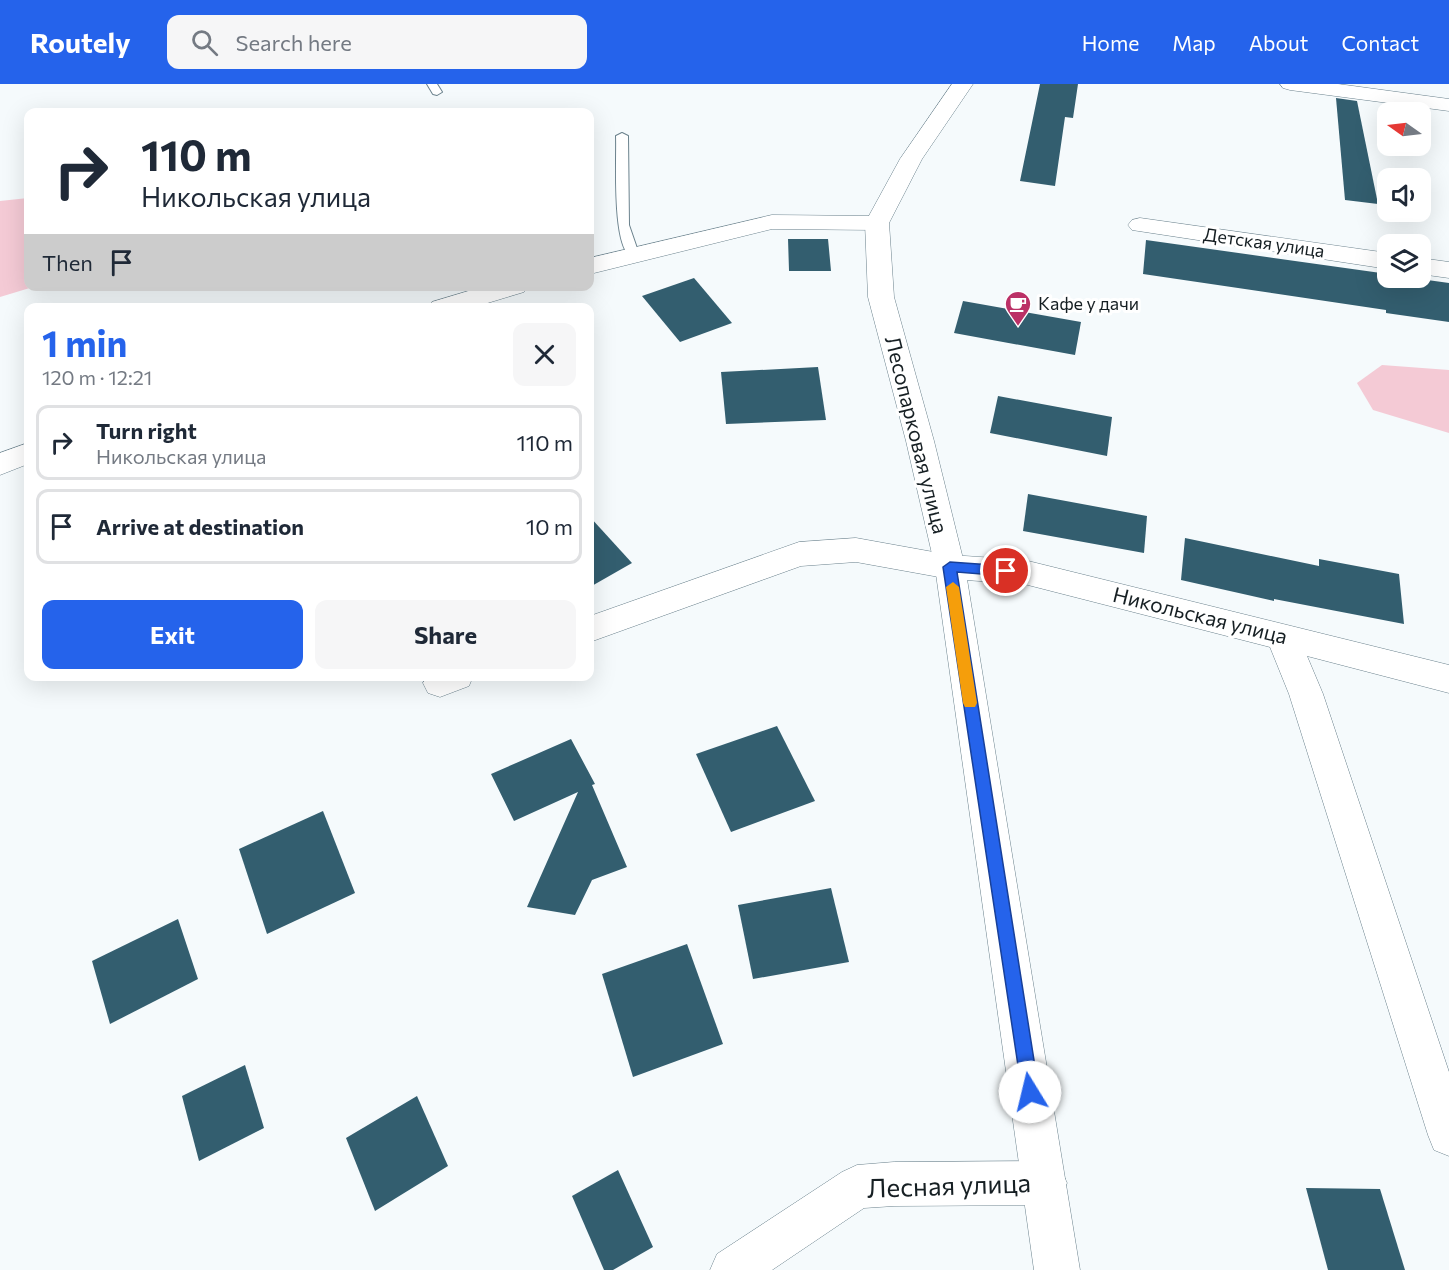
<!DOCTYPE html>
<html lang="en">
<head>
<meta charset="utf-8">
<style>
  :root { --surface:#fff; --page:#f6f6f7; --text:#1f2937; --muted:#747a83; --line:#e0e1e3; --accent:#2563eb }
  body { margin:0; font-family:Commissioner,sans-serif; background:var(--page); color:var(--text); height:100vh; display:flex; flex-direction:column; font-size:22px; white-space:nowrap }
  * { box-sizing:border-box; margin:0 }
  p { font-size:20px; color:var(--muted) }
  .icon { flex:none; width:33px; height:33px; fill:none; stroke:currentColor; stroke-width:2; stroke-linecap:round; stroke-linejoin:round }
  .map { position:relative; flex:1; overflow:hidden }
  .panel { position:absolute; left:24px; top:219px; width:570px; height:378px; display:flex; flex-direction:column; background:var(--surface); border-radius:12px; box-shadow:0 6px 24px #0002 }
  .panel>* { flex:none }
  .hud { position:absolute; left:24px; top:24px; width:570px; height:183px; border-radius:12px; box-shadow:0 6px 24px #0002; background:#fff; color:var(--text); overflow:hidden }
  .needle { width:39px; rotate:284deg }
  .buttons { position:absolute; left:1377px; top:18px; display:grid; gap:12px }
  .buttons a { display:grid; place-items:center; width:54px; height:54px; border-radius:12px; background:var(--surface); box-shadow:0 6px 24px #0002; font-size:30px }
  .pin { position:absolute; display:grid; place-items:center; width:51px; height:51px; color:#fff; margin:-26px; border:3px solid #fff; border-radius:50%; box-shadow:0 2px 6px #0007 }
  .me { position:absolute; width:66px; margin:-33px; rotate:351deg; stroke-linejoin:round; filter:drop-shadow(0 0 4px #0008) }
  .turn { display:flex; align-items:center; gap:21px; height:126px; padding:0 18px; font-size:27px }
  .turn .icon { width:78px; height:78px; stroke-width:2.5 }
  .turn b { display:block; font-size:42px; line-height:51px }
  .then { display:flex; align-items:center; height:57px; padding:0 18px; background:#0003; gap:12px; font-size:22px }
  .round { display:grid; place-items:center; flex:none; width:63px; height:63px; border-radius:12px; background:var(--page) }
  .head { display:flex; align-items:center; justify-content:space-between; height:102px; padding:0 18px }
  h1 { font-size:36px; font-weight:700; line-height:45px; color:var(--accent) }
  .primary-button { display:flex; gap:12px; margin-top:auto; padding:12px 18px }
  .primary-button a { flex:1; height:69px; border-radius:12px; background:var(--accent); color:#fff; font-size:24px; font-weight:700; line-height:69px; text-align:center }
  .primary-button a+a { background:var(--page); color:var(--text) }
  ul { padding:0; list-style:none }
  li { display:flex; align-items:center; gap:18px; height:75px; margin:0 12px 9px; padding:0 6px; border:3px solid var(--line); border-radius:12px }
  li div { flex:1 }
  li b { display:block; font-size:22px }
  li em { font-style:normal }
  header { display:flex; align-items:center; gap:36px; box-sizing:border-box; height:84px; padding:0 30px; background:var(--accent); color:#fff }
  header strong { font-size:28px }
  nav { display:flex; gap:33px; margin-inline-start:auto; font-size:21px }
  .search { width:420px; height:54px; background:var(--page); display:flex; align-items:center; gap:15px; box-sizing:border-box; padding:0 21px; border-radius:12px; color:var(--muted); font-size:22px }
  .map>svg:first-child { display:block }
  .green { fill:#f4cad5 }
  .building { fill:#335e6f }
  .lines { fill:none; stroke-linecap:round; stroke-linejoin:round }
  .service-casing { stroke:#6b828d; stroke-width:2 }
  .minor-casing { stroke:#6b828d; stroke-width:1 }
  .tertiary-casing { stroke:#6b828d; stroke-width:1 }
  .service { fill:#fff; fill-rule:evenodd }
  .minor { fill:#fff; fill-rule:evenodd }
  .tertiary { fill:#fff; fill-rule:evenodd }
  .route { fill:#2563eb; stroke:#184099; stroke-width:1.5 }
  .slow { fill:#f59e0b }
  .labels { text-anchor:middle; stroke-width:6; stroke-linejoin:round; paint-order:stroke }
  .far-street-label { font-size:18px; fill:#161f23; stroke:#fff }
  .far-poi-label { font-size:18px; fill:#161f23; stroke:#fff; text-anchor:start }
  .street-label { font-size:21px; fill:#161f23; stroke:#fff }
  .near-street-label { font-size:26px; fill:#161f23; stroke:#fff }
</style>
</head>
<body>
<header>
<strong>Routely</strong>
<div class="search"><svg class="icon" aria-label="search" viewBox="0 0 24 24"><circle cx="10" cy="10" r="6"/><path d="M15 15l6 6"/></svg>Search here</div>
<nav><a>Home</a><a>Map</a><a>About</a><a>Contact</a></nav>
</header>
<div class="map">
<svg width="1449" height="1186" viewBox="0 0 1449 1186">
  <rect width="100%" height="100%" fill="#f5fafc"/>
  <g class="green">
    <path d="M 28,114 L 28,202 L 33,203 L 0,213 L 0,117 Z"/>
    <path d="M 1382,281 L 1449,286 L 1449,349 L 1373,326 L 1357,299 Z"/>
  </g>
  <g class="building">
    <path d="M 1040,0 L 1078,0 L 1073,34 L 1065,33 L 1055,102 L 1020,97 Z"/>
    <path d="M 1336,14 L 1357,17 L 1378,120 L 1345,116 Z"/>
    <path d="M 788,155 L 828,155 L 831,187 L 789,187 Z"/>
    <path d="M 1146,156 L 1388,190 L 1388,194 L 1413,194 L 1449,199 L 1449,238 L 1386,229 L 1386,226 L 1143,190 Z"/>
    <path d="M 694,194 L 732,239 L 680,258 L 642,212 Z"/>
    <path d="M 963,217 L 1081,238 L 1075,271 L 954,249 Z"/>
    <path d="M 818,283 L 826,336 L 726,340 L 721,288 Z"/>
    <path d="M 998,312 L 1112,333 L 1107,372 L 990,349 Z"/>
    <path d="M 1028,410 L 1147,432 L 1144,469 L 1023,447 Z"/>
    <path d="M 590,433 L 632,479 L 590,503 Z"/>
    <path d="M 1185,454 L 1319,482 L 1319,475 L 1399,490 L 1404,540 L 1274,515 L 1274,517 L 1181,496 Z"/>
    <path d="M 777,642 L 815,717 L 731,748 L 696,670 Z"/>
    <path d="M 571,655 L 595,700 L 592,701 L 627,783 L 592,796 L 575,831 L 527,823 L 578,708 L 514,737 L 491,690 Z"/>
    <path d="M 323,727 L 355,809 L 267,850 L 239,765 Z"/>
    <path d="M 831,804 L 849,878 L 753,895 L 738,821 Z"/>
    <path d="M 178,835 L 198,895 L 110,940 L 92,877 Z"/>
    <path d="M 687,860 L 723,960 L 633,993 L 602,890 Z"/>
    <path d="M 245,981 L 264,1044 L 199,1077 L 182,1012 Z"/>
    <path d="M 417,1012 L 448,1082 L 375,1127 L 346,1054 Z"/>
    <path d="M 618,1086 L 653,1163 L 613,1186 L 604,1186 L 572,1112 Z"/>
    <path d="M 1306,1104 L 1380,1105 L 1405,1186 L 1328,1186 Z"/>
  </g>
  <g class="lines">
    <g class="service-casing">
      <g id="service">
        <path d="M 427,0 L 437,0 L 442,8 L 437,11 L 433,10 Z"/>
        <path d="M 622,49 L 628,52 L 629,141 L 639,170 L 633,174 C 611,167 617,73 616,52 Z"/>
      </g>
    </g>
    <g class="minor-casing">
      <g id="minor">
        <path d="M 1280,0 L 1338,0 L 1449,15 L 1449,27 L 1290,6 L 1283,4 Z"/>
        <path d="M 772,131 L 877,132 L 885,134 L 889,139 L 885,144 L 877,146 L 772,145 L 590,190 L 590,174 Z"/>
        <path d="M 1140,134 L 1388,169 L 1388,185 L 1132,146 L 1128,141 L 1132,136 Z"/>
        <path d="M 1420,174 L 1449,178 L 1449,194 L 1420,190 Z"/>
        <path d="M 485,202 L 527,202 L 524,208 L 471,224 L 429,224 L 432,218 Z"/>
        <path d="M 28,359 L 28,380 L 0,391 L 0,369 Z"/>
        <path d="M 856,454 L 950,471 L 1024,476 L 1449,581 L 1449,609 L 1307,572 L 1323,610 L 1449,988 L 1449,1072 L 1434,1066 L 1428,1051 L 1289,610 L 1270,563 L 1024,500 L 950,495 L 856,478 L 801,482 L 590,558 L 590,532 L 799,458 Z"/>
        <path d="M 427,592 L 473,592 L 469,602 L 440,613 L 428,609 L 423,599 Z"/>
        <path d="M 1045,1077 L 1060,1084 L 1067,1099 L 1060,1114 L 1045,1121 L 894,1122 L 864,1124 L 772,1186 L 710,1186 L 717,1170 L 842,1088 L 857,1081 L 894,1078 Z"/>
      </g>
    </g>
    <g class="tertiary-casing">
      <path id="tertiary" d="M 952,0 L 973,0 L 922,75 L 889,139 L 894,213 L 934,357 L 965,483 L 1080,1186 L 1034,1186 L 935,483 L 906,357 L 868,213 L 865,139 L 900,75 Z"/>
    </g>
    <use href="#service" class="service"/>
    <use href="#minor" class="minor"/>
    <use href="#tertiary" class="tertiary"/>
  </g>
  <path class="route" d="M 950,478 L 1006,482 L 1012,487 L 1006,492 L 957,488 L 1039,1008 L 1036,1014 L 1030,1017 L 1024,1014 L 1022,1008 L 943,483 Z"/>
  <path class="slow" d="M 953,498 L 959,503 L 977,619 L 975,623 L 965,623 L 963,619 L 946,503 Z"/>
  <defs>
    <g id="cafe-pin" transform="scale(1.35)"><path d="M0 17L-7.5 6A9.5 9.5 0 1 1 7.5 6Z" fill="#bb3066" stroke="#fff"/><path d="M-5.5-4.5H6V0H3Q3 3.5 0 3.5H-2.5Q-5.5 3.5-5.5 0ZM3-3.2v2h1.7v-2ZM-6 4.5H4V6H-6Z" fill="#fff"/></g>
  </defs>
  <g fill-rule="evenodd">
    <use href="#cafe-pin" x="1018" y="220"/>
  </g>
  <g class="labels">
    <g class="far-street-label">
      <text transform="translate(1264 159) rotate(8)" y="6">Детская улица</text>
    </g>
    <g class="far-poi-label">
      <text x="1038" y="226">Кафе у дачи</text>
    </g>
    <g class="street-label">
      <text transform="translate(916 351) rotate(76)" y="7">Лесопарковая улица</text>
      <text transform="translate(1200 532) rotate(14)" y="7">Никольская улица</text>
    </g>
    <g class="near-street-label">
      <text transform="translate(949 1102) rotate(-2)" y="9">Лесная улица</text>
    </g>
  </g>
</svg>
<div class="buttons">
<a><svg class="needle" viewBox="-14 -14 28 28"><path d="M0-13l5 13h-10z" fill="#e53935"/><path d="M0 13l5-13h-10z" fill="#747a83"/></svg></a>
<a><svg class="icon" aria-label="sound" viewBox="0 0 24 24"><path d="M4 9h4l5-4v14l-5-4H4zM17 9q2 3 0 6"/></svg></a>
<a><svg class="icon" aria-label="layers" viewBox="0 0 24 24"><path d="M12 4l9 5-9 5-9-5zM3 14l9 5 9-5"/></svg></a>
</div>
<div class="pin" style="left:1006px;top:487px;background:#d93025"><svg class="icon" aria-label="arrive" viewBox="0 0 24 24"><path d="M6 21V4h12l-3 4 3 4H6"/></svg></div>
<svg class="me" style="left:1030px;top:1008px" viewBox="-20 -20 40 40"><circle r="19" fill="#fff"/><path d="M0-13L10 11 0 6-10 11z" fill="#2563eb"/></svg>
<div class="hud">
<div class="turn"><svg class="icon" aria-label="right" viewBox="0 0 24 24"><path d="M7 20v-9h11M14 6l5 5-5 5"/></svg><div><b>110 m</b>Никольская улица</div></div>
<div class="then">Then<svg class="icon" aria-label="arrive" viewBox="0 0 24 24"><path d="M6 21V4h12l-3 4 3 4H6"/></svg></div>
</div>
<section class="panel">
<div class="head"><div><h1>1 min</h1><p>120 m · 12:21</p></div><a class="round"><svg class="icon" aria-label="close" viewBox="0 0 24 24"><path d="M6 6l12 12M18 6L6 18"/></svg></a></div>
<ul>
<li><svg class="icon" aria-label="right" viewBox="0 0 24 24"><path d="M7 20v-9h11M14 6l5 5-5 5"/></svg><div><b>Turn right</b><p>Никольская улица</p></div><em>110 m</em></li>
<li><svg class="icon" aria-label="arrive" viewBox="0 0 24 24"><path d="M6 21V4h12l-3 4 3 4H6"/></svg><div><b>Arrive at destination</b></div><em>10 m</em></li>
</ul>
<div class="primary-button"><a>Exit</a><a>Share</a></div>
</section>
</div>
</body>
</html>
